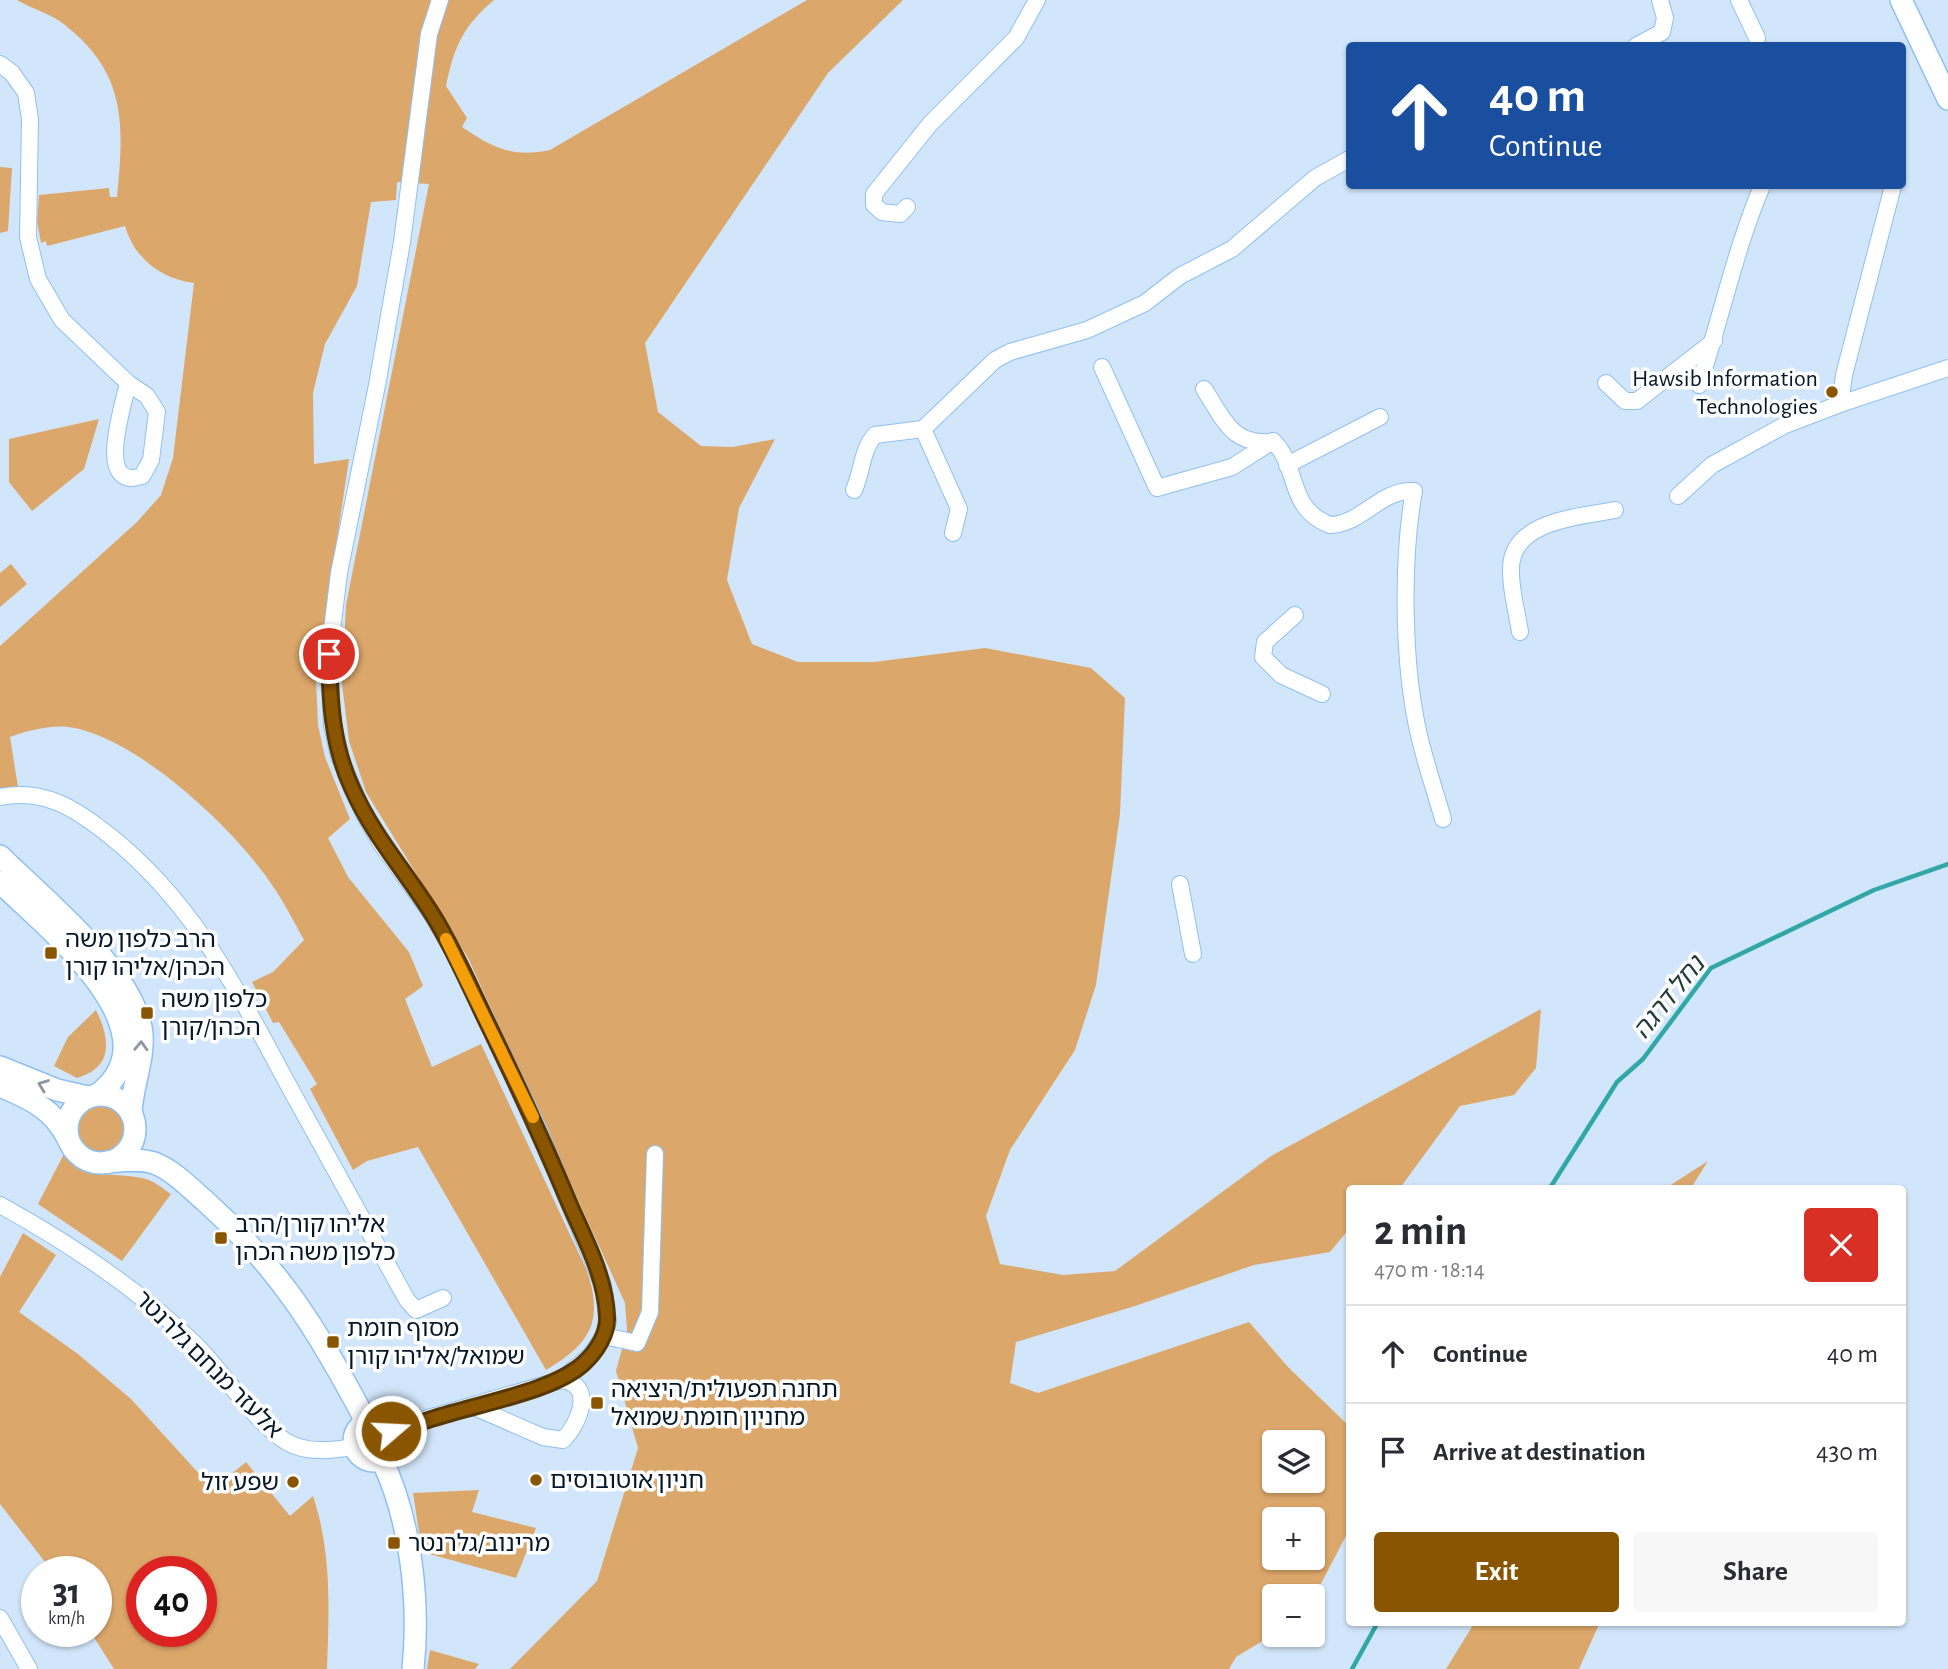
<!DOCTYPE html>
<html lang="en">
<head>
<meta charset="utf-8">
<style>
  :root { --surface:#fff; --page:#f7f7f7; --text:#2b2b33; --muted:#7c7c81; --line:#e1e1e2; --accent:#895500 }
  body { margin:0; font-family:"Alegreya Sans","Noto Sans Hebrew",sans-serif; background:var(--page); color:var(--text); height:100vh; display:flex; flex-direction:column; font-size:26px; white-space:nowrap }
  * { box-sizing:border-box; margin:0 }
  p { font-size:23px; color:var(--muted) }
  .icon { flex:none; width:38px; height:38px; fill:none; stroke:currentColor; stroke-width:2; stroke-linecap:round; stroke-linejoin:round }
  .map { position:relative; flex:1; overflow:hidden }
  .details { position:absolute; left:1346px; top:1185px; width:560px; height:441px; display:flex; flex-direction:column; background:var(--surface); border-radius:7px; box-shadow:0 2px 5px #0004 }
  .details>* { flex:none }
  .banner { position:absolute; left:1346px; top:42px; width:560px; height:147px; border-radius:7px; box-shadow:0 2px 5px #0004; background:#1a4fa0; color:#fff; overflow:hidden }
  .fabs { position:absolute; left:1262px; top:1430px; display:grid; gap:14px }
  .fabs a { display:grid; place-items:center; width:63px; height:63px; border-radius:7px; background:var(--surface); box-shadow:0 2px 5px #0004; font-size:35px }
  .speed { position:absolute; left:21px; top:1556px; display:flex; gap:14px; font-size:35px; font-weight:700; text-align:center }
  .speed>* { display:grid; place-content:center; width:91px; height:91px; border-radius:50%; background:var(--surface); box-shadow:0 2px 5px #0004; line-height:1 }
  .speed small { font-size:18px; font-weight:400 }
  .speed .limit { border:10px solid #d22; background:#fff; color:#111 }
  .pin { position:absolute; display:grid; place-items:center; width:60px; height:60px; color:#fff; margin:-30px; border:4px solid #fff; border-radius:50%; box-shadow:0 2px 7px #0007 }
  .me { position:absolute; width:77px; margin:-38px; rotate:71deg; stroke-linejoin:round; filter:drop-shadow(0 0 5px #0008) }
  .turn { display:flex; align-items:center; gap:24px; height:147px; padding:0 28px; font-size:32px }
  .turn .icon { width:91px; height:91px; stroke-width:2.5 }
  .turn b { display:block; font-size:49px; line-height:60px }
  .round { display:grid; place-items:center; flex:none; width:74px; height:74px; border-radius:7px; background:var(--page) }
  .summary { display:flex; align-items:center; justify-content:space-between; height:119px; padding:0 28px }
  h1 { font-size:42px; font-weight:700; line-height:52px }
  .cta { display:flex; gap:14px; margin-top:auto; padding:14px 28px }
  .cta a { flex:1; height:80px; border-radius:7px; background:var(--accent); color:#fff; font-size:28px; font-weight:700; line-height:80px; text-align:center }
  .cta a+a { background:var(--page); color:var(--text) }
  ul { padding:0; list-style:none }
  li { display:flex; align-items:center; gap:21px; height:98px; padding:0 28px; border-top:2px solid var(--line) }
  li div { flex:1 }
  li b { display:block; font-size:26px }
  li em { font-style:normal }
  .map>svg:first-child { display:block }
  .green { fill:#dca76a; fill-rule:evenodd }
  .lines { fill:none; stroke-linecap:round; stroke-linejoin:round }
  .stream { stroke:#32a8a6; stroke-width:4.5 }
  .street-casing { stroke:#8ec0f2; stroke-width:18 }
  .secondary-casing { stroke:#8ec0f2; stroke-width:24 }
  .street { stroke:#fff; stroke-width:16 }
  .secondary { stroke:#fff; stroke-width:21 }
  .oneway { stroke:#8e979f }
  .route-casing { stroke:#593700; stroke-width:18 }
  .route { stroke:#895500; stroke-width:12 }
  .slow { stroke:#f59e0b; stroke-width:12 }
  .poi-dot { fill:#895500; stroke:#fff; stroke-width:2.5 }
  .labels { text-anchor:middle; stroke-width:7; stroke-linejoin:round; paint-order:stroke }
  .poi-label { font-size:24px; fill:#05182a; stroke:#fff; text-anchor:start }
  .street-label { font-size:24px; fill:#05182a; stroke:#fff }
  .water-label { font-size:26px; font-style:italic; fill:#233c3a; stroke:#fff }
</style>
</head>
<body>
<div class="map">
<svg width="1948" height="1669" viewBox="0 0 1948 1669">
  <rect width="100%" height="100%" fill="#d2e6fb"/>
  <g class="green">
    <path d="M 17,0 L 494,0 C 463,26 454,47 446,86 L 467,118 L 462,127 C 493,148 513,158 550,150 L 807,0 L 903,0 L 828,73 L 645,343 L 658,412 L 701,446 L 733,447 L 775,439 L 739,508 L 727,580 L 752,644 L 798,662 L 874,662 L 985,648 L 1091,668 L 1125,698 L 1120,814 L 1096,985 L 1075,1050 L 1010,1150 L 986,1216 L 1000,1264 L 1063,1275 L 1115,1271 L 1271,1156 L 1541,1009 L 1536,1068 L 1514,1095 L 1460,1106 L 1400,1188 L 1349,1188 L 1349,1229 L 1330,1252 L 1254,1265 L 1135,1306 L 1016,1342 L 1010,1383 L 1038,1393 L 1249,1322 L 1288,1367 L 1349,1426 L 1349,1530 L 1313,1599 L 1312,1596 L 1274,1596 L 1274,1634 L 1236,1657 L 1229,1669 L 510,1669 L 597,1581 L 638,1448 L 616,1371 L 627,1330 L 625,1303 L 468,958 L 366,792 L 349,741 L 342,684 L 346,605 L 429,184 L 397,182 L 396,200 L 371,202 L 357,286 L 325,344 L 313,393 L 314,464 L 349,459 L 316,680 L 318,725 L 325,757 L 350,819 L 328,838 L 348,877 L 409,952 L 423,986 L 405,999 L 432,1067 L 481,1044 L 587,1271 C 604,1322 590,1344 546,1370 L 418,1147 L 367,1161 L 353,1170 L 310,1089 L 317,1084 L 279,1022 L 273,1023 L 252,982 L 273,972 L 304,940 C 294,922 284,902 272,885 C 236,830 135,735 68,727 C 49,725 27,731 10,737 L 18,787 L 0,791 L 0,646 L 137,522 L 161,495 L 173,458 L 194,283 C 161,279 134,258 125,226 L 47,246 L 46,241 L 41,243 L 37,222 L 39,195 L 109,188 L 110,197 L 117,197 C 124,125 127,74 65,25 C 52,14 32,9 17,0 ZM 1274,1442 L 1312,1442 L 1312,1480 L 1274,1480 ZM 1274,1519 L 1312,1519 L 1312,1558 L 1274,1558 Z"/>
    <path d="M 0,167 L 12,168 L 8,231 L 0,233 Z"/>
    <path d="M 99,419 L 84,469 L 32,511 L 9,482 L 9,439 Z"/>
    <path d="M 11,564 L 27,584 L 0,607 L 0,573 Z"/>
    <path d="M 96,1010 C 110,1039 114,1067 77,1078 L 54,1066 L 68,1037 Z"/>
    <circle cx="101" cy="1129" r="27"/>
    <path d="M 65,1152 C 86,1180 111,1172 142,1178 C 153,1180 162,1188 171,1194 L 122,1261 L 38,1204 Z"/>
    <path d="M 1708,1161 L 1691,1188 L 1666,1188 Z"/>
    <path d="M 23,1233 L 56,1255 L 19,1312 L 78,1354 L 131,1399 L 213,1489 L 246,1462 L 290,1516 L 313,1496 C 332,1553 329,1610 327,1669 L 114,1669 L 90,1631 L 96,1631 L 96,1572 L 52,1571 L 0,1504 L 0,1277 ZM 142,1572 L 201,1572 L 201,1631 L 142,1631 Z"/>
    <path d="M 479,1490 L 472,1512 L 536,1528 L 516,1578 L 422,1552 L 413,1493 Z"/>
    <path d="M 1475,1622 L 1600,1622 L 1579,1669 L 1446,1669 Z"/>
    <path d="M 430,1650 L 479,1664 L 475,1669 L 427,1669 Z"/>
  </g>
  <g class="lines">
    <g class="stream">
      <path d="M 1550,1188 L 1617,1082 L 1643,1059 L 1711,968 L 1874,890 L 1948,864"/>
      <path d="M 1352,1669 L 1378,1622"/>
    </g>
    <g class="street-casing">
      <g id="street">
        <path d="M 1739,0 L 1757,38"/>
        <path d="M 1636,46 L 1662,32 L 1665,18 L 1660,0"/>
        <path d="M 0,64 L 12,73 L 26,93 L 30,119 L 28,237 L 38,279 L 62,320 L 128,383 L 147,396 L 157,412 L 151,460 L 142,476 C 94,492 124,403 128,383"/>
        <path d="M 1893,186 L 1844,375 L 1840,404 L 1948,368"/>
        <path d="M 907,207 L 900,214 L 882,212 L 874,205 L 874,194 L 930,124 L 1016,38 L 1037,0"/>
        <path d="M 1102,367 L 1157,488 L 1232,467 L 1273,441"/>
        <path d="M 1606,383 L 1625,401 L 1637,401 L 1714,341"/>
        <path d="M 1699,385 C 1721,318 1735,250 1762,186"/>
        <path d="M 1204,389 C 1223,418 1231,445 1271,442"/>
        <path d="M 923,429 L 959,509 L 953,533"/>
        <path d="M 1273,441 C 1300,467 1286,508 1330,525 C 1363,524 1380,489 1414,491 C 1402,557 1403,655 1416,721 C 1422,754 1434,787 1443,819"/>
        <path d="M 1287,465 L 1380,417"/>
        <path d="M 854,490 C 862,472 862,449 875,435 L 923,429 L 995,360 L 1010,352 L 1087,330 L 1145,303 L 1180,276 L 1232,249 L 1315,178 L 1349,159"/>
        <path d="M 1678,496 L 1712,465 L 1785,425 L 1840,404"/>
        <path d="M 1295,615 L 1265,642 L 1263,657 L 1281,675 L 1322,694"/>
        <path d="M 1520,632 C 1517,611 1510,589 1511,568 C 1512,520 1580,517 1615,510"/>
        <path d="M 0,797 C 45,788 76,809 110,836 C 200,908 242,1001 296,1099 C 333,1166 370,1233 407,1300 L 416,1310 L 443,1298"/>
        <path d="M 1180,884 L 1193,954"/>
        <path d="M 0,1205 C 71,1244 137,1288 196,1345 C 223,1372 256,1424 287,1442 C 307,1454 334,1450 355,1447"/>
        <path d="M 604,1336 L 637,1343 L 650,1312 L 655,1154"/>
        <path d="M 472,1406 L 543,1437 L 563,1440 C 579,1424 596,1384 561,1380"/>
        <path d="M 393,1434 L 425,1419 L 561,1380 L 591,1355 L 604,1336 L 608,1321 L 603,1286 L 539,1130 L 452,949 L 433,916 L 380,842 L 364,814 L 339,756 L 332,725 L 329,654 L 339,573 L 377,385 L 402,242 L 429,34 L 440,0"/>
        <path d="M 0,1618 L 29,1669"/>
      </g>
    </g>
    <g class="secondary-casing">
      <g id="secondary">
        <path d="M 1901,0 L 1948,99"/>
        <path d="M 0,856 C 43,899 136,972 142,1034 C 144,1061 132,1086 131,1113"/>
        <path d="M 0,882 C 44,926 182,1032 97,1095"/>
        <path d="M 0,1067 L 57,1090 L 88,1097"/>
        <path d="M 0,1086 C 29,1098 54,1109 68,1139"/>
        <circle cx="101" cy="1129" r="34"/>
        <path d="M 107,1162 C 122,1161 139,1158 154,1163 C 173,1170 190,1188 205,1201 C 281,1269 320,1334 367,1423"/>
        <circle cx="374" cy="1441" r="20"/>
        <path d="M 382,1460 C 411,1521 420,1602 413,1669"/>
      </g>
    </g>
    <use href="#street" class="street"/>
    <use href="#secondary" class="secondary"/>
  </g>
  <defs><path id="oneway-chevron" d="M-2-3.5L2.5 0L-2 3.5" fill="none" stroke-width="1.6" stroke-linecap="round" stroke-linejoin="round" transform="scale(1.75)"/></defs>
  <g class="oneway">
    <use href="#oneway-chevron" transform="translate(141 1046) rotate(-88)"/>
    <use href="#oneway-chevron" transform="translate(43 1085) rotate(-159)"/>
  </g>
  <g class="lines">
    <g class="route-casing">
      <path id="route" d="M 329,654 C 330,701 332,745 352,788 C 373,836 407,873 434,917 C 453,948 468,982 484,1016 C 513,1076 541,1136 567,1198 C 583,1236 606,1276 607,1317 C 608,1334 596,1352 584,1363 C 547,1398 445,1407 393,1434 L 391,1431"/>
    </g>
    <use href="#route" class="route"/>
    <path class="slow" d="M 446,939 L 533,1117"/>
  </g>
  <g class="poi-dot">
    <circle cx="1832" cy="392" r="7"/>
    <rect x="44" y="946" width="14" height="14" rx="3.5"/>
    <rect x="140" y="1006" width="14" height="14" rx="3.5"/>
    <rect x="214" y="1231" width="14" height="14" rx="3.5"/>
    <rect x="326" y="1335" width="14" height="14" rx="3.5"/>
    <rect x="590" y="1396" width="14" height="14" rx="3.5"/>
    <circle cx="536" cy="1480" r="7"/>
    <circle cx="293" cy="1482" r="7"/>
    <rect x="387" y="1536" width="14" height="14" rx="3.5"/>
  </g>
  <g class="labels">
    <g class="poi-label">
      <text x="1818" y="386" text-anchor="end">Hawsib Information<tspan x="1818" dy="28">Technologies</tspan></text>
      <text x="65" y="947">הרב כלפון משה<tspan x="65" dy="28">הכהן/אליהו קורן</tspan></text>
      <text x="161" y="1007">כלפון משה<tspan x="161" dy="28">הכהן/קורן</tspan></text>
      <text x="235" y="1232">אליהו קורן/הרב<tspan x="235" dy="28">כלפון משה הכהן</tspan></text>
      <text x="347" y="1336">מסוף חומת<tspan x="347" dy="28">שמואל/אליהו קורן</tspan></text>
      <text x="611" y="1397">תחנה תפעולית/היציאה<tspan x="611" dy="28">מחניון חומת שמואל</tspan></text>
      <text x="550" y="1488">חניון אוטובוסים</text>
      <text x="279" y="1490" text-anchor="end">שפע זול</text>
      <text x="408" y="1551">מרינוב/גלרנטר</text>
    </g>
    <g class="street-label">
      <text transform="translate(209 1364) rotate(45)" y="8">אלעזר מנחם גלרנטר</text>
    </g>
    <g class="water-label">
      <text transform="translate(1668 997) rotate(-51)" y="9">נחל דרגה</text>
    </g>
  </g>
</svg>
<div class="fabs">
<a><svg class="icon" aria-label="layers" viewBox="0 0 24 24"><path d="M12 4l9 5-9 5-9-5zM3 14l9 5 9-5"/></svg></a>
<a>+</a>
<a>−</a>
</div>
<div class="speed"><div>31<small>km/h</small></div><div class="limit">40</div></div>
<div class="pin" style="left:329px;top:654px;background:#d93025"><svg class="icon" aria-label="arrive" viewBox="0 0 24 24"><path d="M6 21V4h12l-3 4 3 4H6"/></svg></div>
<svg class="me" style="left:391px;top:1431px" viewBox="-20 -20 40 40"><circle r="17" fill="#895500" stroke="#fff" stroke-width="3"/><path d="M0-11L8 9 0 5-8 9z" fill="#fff"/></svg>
<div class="banner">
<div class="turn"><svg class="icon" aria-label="ahead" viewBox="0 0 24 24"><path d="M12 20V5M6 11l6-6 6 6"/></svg><div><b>40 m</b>Continue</div></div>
</div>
<section class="details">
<div class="summary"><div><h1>2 min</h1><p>470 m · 18:14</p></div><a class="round" style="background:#d93025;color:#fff"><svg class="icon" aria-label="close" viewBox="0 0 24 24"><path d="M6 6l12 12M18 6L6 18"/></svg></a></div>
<ul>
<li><svg class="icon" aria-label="ahead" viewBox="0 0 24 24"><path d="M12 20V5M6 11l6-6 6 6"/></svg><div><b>Continue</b></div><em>40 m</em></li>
<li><svg class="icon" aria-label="arrive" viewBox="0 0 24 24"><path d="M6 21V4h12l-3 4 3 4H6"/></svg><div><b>Arrive at destination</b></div><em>430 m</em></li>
</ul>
<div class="cta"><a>Exit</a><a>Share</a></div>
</section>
</div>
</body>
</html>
